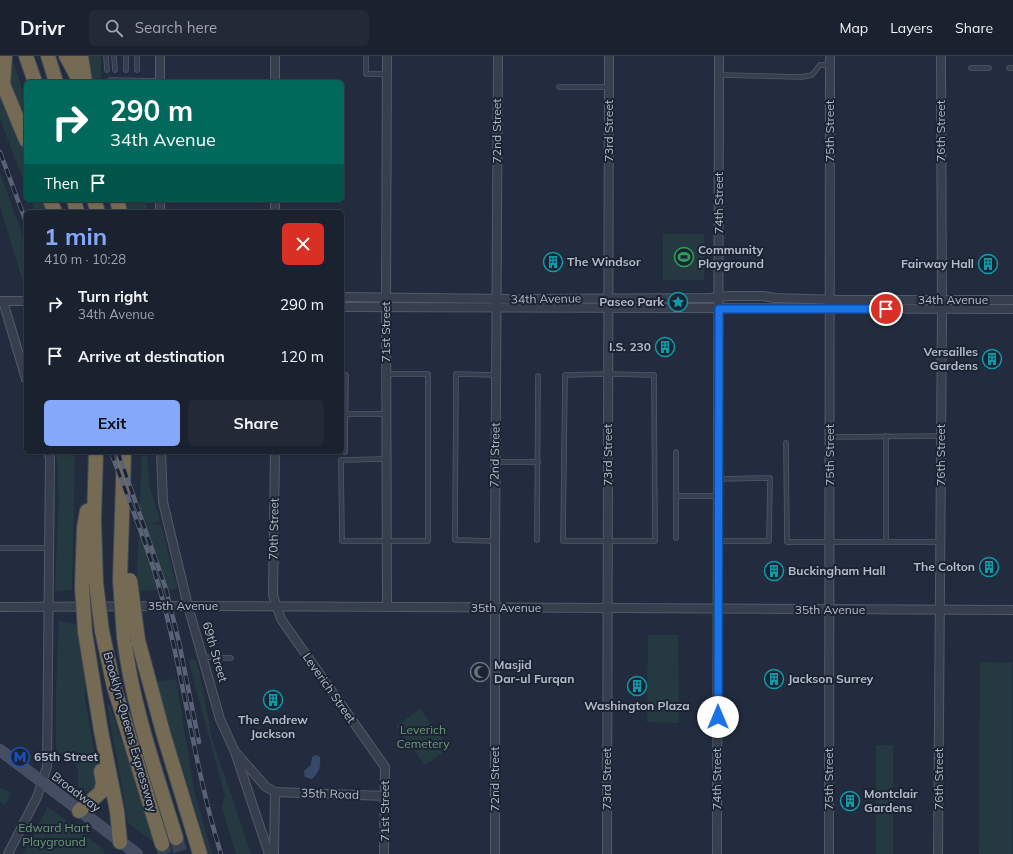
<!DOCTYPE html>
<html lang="en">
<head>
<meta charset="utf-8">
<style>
  :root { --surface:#1a212f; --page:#232937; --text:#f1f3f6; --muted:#9fa3aa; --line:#383e4b; --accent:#86a8fb }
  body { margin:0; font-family:Mulish,sans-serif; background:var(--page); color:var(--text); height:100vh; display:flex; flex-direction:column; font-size:15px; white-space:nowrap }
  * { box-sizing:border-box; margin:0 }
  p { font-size:13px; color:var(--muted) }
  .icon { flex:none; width:22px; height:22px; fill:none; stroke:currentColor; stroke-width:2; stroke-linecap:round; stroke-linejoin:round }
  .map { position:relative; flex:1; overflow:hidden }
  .panel { position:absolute; left:24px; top:154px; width:320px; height:244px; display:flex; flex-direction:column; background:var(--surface); border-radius:6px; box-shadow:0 1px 3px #0004,0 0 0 1px var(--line) }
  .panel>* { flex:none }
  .banner { position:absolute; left:24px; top:24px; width:320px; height:122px; border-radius:6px; box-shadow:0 1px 3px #0004,0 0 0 1px var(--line); background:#00695c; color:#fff; overflow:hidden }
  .pin { position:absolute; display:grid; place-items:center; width:34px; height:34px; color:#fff; margin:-17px; border:2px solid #fff; border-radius:50%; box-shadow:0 1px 4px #0007 }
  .me { position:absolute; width:44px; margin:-22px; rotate:0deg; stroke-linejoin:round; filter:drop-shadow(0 0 3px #0008) }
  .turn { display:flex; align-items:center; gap:14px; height:84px; padding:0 20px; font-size:18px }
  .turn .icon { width:52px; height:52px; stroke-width:2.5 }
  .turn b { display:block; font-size:28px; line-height:34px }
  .then { display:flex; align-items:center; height:38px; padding:0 20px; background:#0003; gap:8px; font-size:15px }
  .round { display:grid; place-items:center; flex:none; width:42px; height:42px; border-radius:6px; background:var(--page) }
  .overview { display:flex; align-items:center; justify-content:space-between; height:68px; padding:0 20px }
  h1 { font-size:24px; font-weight:700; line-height:30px; color:var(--accent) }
  .cta { display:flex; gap:8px; margin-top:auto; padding:8px 20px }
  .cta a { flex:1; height:46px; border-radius:6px; background:var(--accent); color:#111; font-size:16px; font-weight:700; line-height:46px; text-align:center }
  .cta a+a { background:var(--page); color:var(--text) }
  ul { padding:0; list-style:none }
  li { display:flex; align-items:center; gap:12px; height:52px; padding:0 20px }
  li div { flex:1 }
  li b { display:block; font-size:15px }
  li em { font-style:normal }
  header { display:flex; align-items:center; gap:24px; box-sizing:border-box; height:56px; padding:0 20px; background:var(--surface); border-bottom:1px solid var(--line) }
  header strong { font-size:19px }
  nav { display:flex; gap:22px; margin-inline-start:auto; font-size:14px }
  .search { width:280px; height:36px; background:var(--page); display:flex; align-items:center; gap:10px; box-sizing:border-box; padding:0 14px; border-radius:6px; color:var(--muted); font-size:15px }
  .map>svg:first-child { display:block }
  .green { fill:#253a40 }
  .water { fill:#384869 }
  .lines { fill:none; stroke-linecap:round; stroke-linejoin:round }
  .highway-tunnel { stroke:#394154; stroke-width:14; stroke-dasharray:14 7; stroke-linecap:butt }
  .lane-casing { stroke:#525a69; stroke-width:5.5 }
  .street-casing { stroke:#525a69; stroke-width:10 }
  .secondary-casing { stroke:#525a69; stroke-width:12 }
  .highway-casing { stroke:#3f4756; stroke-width:16 }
  .lane { stroke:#373f4e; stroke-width:4 }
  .street { stroke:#373f4e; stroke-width:8 }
  .secondary { stroke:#454d62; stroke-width:11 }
  .highway { stroke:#756b54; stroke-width:14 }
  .rail-casing { stroke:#596276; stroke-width:4.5 }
  .rail { stroke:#1c2433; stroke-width:3; stroke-dasharray:9; stroke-linecap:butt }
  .highway-bridge-casing { stroke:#3f4756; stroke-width:16; stroke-linecap:butt }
  .highway-bridge { stroke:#756b54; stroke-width:14 }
  .route-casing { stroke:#114b97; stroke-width:10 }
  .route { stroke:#1a73e8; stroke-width:7 }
  .labels { text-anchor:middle; stroke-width:4; stroke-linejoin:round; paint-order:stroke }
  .street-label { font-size:12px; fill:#b3bac9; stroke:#1c2433 }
  .poi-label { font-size:12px; font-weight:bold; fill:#b3bac9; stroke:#1c2433; text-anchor:start }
  .park-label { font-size:12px; fill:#699b7a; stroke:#1c2433 }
</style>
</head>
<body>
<header>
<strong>Drivr</strong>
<div class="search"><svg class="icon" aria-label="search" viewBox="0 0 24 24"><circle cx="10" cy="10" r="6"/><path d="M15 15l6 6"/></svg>Search here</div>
<nav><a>Map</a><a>Layers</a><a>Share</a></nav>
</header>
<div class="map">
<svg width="1013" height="798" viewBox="0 0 1013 798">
  <rect width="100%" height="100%" fill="#232c3f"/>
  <g class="green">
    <path d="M 88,0 L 101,0 L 101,22 L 96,22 L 96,26 L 91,26 Z"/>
    <path d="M 13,6 L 26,44 L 26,69 L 9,21 Z"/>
    <path d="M 0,38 L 26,98 L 26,131 L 0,63 Z"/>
    <path d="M 0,117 L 26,189 L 26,223 L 22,223 L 0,150 Z"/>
    <path d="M 31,144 L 44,144 L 49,156 L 35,156 Z"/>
    <path d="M 121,144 L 147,144 L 147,156 L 124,156 Z"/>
    <rect x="663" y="178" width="41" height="46"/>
    <path d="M 55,396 L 75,396 L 72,534 L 55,535 L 59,438 L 58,438 L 58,409 Z"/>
    <path d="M 142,396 L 147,396 L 149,428 L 160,465 L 151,468 L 161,469 L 175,524 L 176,524 L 177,531 L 175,533 L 139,535 L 137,517 Z"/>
    <path d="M 59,565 L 76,568 L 85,610 L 85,644 L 99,723 C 93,738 91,739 78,731 L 78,713 L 72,701 L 56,696 L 56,634 Z"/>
    <path d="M 648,579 L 678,579 L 679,667 L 647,666 Z"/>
    <path d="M 188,603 L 196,604 L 200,618 L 212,683 L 251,798 L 236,798 L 222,751 L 225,740 Z"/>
    <path d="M 980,606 L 1012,607 L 1012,798 L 979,798 Z"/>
    <path d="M 176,623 L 194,734 L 212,798 L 209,798 L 156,626 Z"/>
    <path d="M 107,647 L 110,650 L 155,787 L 128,767 Z"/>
    <path d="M 420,653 L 449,692 L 425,709 L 396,670 Z"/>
    <rect x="876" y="689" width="17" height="109"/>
    <path d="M 0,732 L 11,737 L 5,749 L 0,746 Z"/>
    <path d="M 48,751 L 104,794 L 104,798 L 23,798 Z"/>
  </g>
  <path class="water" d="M 316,699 L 320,701 C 321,711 319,716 312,723 L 305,721 L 304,715 L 311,709 L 312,701 Z"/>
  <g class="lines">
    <g class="highway-tunnel">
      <path d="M 176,782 L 181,798"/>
      <path d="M 162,788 L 165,798"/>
    </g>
    <g class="lane-casing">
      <g id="lane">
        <path d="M 106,0 L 107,14"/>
        <path d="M 114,0 L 115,14"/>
        <path d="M 126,0 L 126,14"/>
        <path d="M 137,0 L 137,14"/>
        <path d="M 366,0 L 366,18 L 387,18"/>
        <path d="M 971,12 L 989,12"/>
        <path d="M 1009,12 L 1013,12"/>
        <path d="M 719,19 L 802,21 L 812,19 L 820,9 L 831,9"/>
        <path d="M 110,26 L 110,24 L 160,25"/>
        <path d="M 559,31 L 609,31"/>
        <path d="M 386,318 L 428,318 L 428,485 L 342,485 L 341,404 L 386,403"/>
        <path d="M 608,318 L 654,319 L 655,485 L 563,485 L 565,319 Z"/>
        <path d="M 345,358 L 386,358"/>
        <path d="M 886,380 L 886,485"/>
        <path d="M 830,381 L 941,380"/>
        <path d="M 786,387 L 787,486 L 940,486"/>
        <path d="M 345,396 L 346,319"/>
        <path d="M 496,406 L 538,406"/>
        <path d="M 677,440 L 718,440"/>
        <path d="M 676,482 L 676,396"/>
        <path d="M 537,484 L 538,320"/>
        <path d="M 495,485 L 455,484 L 456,318 L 496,319"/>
        <path d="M 718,485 L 769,485 L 770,422 L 718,423"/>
        <path d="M 0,492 L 49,492"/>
        <path d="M 203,601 L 231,602"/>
      </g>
    </g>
    <g class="street-casing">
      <g id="street">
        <path d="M 160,0 L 160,26"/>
        <path d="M 387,0 L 386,242 L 387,551"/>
        <path d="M 275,26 L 275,0"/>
        <path d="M 160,144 L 160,156"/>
        <path d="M 275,156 L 275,144"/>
        <path d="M 342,241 L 507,243 L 710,242 L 729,240 L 763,240 L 775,242 L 840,244 L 1013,244"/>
        <path d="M 0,245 L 26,245"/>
        <path d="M 3,245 L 26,323"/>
        <path d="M 342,251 L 1013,253"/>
        <path d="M 161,396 L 163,446 L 188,550 L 220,663 L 235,696 L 269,798"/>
        <path d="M 275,396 L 273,539 L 281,563 L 385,711 L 384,798"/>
        <path d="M 0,551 L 188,550 L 1013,554"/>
        <path d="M 237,698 L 266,731 L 275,736 L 385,740"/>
        <path d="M 8,798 L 37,741 L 47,711 L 50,402 L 48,396"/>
        <path d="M 274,798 L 275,736"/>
        <path d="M 495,798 L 495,502 L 498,0"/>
        <path d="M 607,798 L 609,0"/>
        <path d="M 717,798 L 719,0"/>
        <path d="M 829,798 L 830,0"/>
        <path d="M 938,798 L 942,261 L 941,0"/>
      </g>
    </g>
    <g class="secondary-casing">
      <path id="secondary" d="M 0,694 L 137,798"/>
    </g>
    <g class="highway-casing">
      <g id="highway">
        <path d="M 26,0 L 35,26"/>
        <path d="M 48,0 L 56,26"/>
        <path d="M 66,0 L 80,26"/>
        <path d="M 81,0 L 85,26"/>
        <path d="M 0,21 L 26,84"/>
        <path d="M 3,29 L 5,0"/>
        <path d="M 50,144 L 55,156"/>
        <path d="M 74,144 L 77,156"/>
        <path d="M 94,144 L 98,156"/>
        <path d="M 117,144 L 120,156"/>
        <path d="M 120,524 L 124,396"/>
        <path d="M 96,527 L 94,464 L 96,396"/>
        <path d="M 82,531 L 84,472 L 87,455"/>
        <path d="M 102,575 L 114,631 L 162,788"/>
        <path d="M 85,576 L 101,675 L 117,755 L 120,786"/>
        <path d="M 124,581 C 132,650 156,716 176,782"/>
        <path d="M 138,584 L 164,680 L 200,798"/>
        <path d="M 79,755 L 101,736 L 103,727 L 101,715"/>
      </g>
    </g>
    <use href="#lane" class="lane"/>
    <use href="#street" class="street"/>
    <use href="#secondary" class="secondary"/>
    <use href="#highway" class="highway"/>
    <g class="rail-casing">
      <g id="rail">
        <path d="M 0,96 L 26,166"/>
        <path d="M 111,396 C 130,448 152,500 165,553 C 186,635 196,718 221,798"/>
        <path d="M 118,396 L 166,533 L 179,586 L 199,686"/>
      </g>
    </g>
    <use href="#rail" class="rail"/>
    <g class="highway-bridge-casing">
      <g id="highway-bridge">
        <path d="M 120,524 L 124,581"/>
        <path d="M 130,524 L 138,584"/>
        <path d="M 96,527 L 102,575"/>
        <path d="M 82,531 L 85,576"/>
      </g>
    </g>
    <use href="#highway-bridge" class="highway-bridge"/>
  </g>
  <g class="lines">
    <g class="route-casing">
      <path id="route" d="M 718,661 L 719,253 L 886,253"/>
    </g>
    <use href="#route" class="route"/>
  </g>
  <defs>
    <g id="stadium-ring" transform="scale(1)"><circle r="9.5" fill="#1c2433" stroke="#2e9e5b" stroke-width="1.5"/><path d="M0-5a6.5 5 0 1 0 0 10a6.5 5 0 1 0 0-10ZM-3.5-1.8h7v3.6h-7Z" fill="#2e9e5b"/></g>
    <g id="building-ring" transform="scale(1)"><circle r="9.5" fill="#1c2433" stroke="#0f9aa8" stroke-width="1.5"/><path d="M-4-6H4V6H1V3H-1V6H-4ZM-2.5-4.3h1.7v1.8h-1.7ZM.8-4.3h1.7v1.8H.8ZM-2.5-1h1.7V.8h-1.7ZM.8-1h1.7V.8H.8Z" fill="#0f9aa8"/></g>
    <g id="sight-ring" transform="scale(1)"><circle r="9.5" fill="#1c2433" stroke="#0f9aa8" stroke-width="1.5"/><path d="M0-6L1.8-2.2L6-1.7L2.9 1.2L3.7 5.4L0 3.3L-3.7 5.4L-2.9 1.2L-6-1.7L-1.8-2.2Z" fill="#0f9aa8"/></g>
    <g id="mosque-ring" transform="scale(1)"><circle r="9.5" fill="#1c2433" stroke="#6b7280" stroke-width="1.5"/><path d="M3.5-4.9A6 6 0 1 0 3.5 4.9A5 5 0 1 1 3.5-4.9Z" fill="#6b7280"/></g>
    <g id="metro-ring" transform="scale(1)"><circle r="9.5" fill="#1c2433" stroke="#1a4fb4" stroke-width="1.5"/><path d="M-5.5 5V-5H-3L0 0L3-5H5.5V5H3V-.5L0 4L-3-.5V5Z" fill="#1a4fb4"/></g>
  </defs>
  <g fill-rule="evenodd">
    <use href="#stadium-ring" x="684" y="201"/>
    <use href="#building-ring" x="553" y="206"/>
    <use href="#building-ring" x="988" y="208"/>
    <use href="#sight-ring" x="678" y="246"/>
    <use href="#building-ring" x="665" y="291"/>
    <use href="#building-ring" x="992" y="303"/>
    <use href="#building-ring" x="989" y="511"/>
    <use href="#building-ring" x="774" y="515"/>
    <use href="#mosque-ring" x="480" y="616"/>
    <use href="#building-ring" x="774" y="623"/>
    <use href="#building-ring" x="637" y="630"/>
    <use href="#building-ring" x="273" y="644"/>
    <use href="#metro-ring" x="20" y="701"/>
    <use href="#building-ring" x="850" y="745"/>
  </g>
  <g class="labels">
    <g class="street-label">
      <text transform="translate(497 75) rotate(-90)" y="4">72nd Street</text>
      <text transform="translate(609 75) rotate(-90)" y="4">73rd Street</text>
      <text transform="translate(830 75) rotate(-90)" y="4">75th Street</text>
      <text transform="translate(941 75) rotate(-90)" y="4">76th Street</text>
      <text transform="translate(719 147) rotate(-90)" y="4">74th Street</text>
      <text transform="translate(546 243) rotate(-1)" y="4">34th Avenue</text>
      <text x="953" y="248">34th Avenue</text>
      <text transform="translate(386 276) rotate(-90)" y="4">71st Street</text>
      <text transform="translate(495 399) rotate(-89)" y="4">72nd Street</text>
      <text transform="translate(608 399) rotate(-90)" y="4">73rd Street</text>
      <text transform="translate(830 399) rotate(-90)" y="4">75th Street</text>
      <text transform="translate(941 399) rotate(-90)" y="4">76th Street</text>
      <text transform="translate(274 473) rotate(-89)" y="4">70th Street</text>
      <text x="183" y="554">35th Avenue</text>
      <text x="506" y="556">35th Avenue</text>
      <text x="830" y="558">35th Avenue</text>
      <text transform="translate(215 596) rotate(74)" y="4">69th Street</text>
      <text transform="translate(329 632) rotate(55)" y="4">Leverich Street</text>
      <text transform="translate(130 676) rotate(74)" y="4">Brooklyn-Queens Expressway</text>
      <text transform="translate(495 723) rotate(-90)" y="4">72nd Street</text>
      <text transform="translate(607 723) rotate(-90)" y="4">73rd Street</text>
      <text transform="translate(717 723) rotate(-90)" y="4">74th Street</text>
      <text transform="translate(829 723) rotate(-90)" y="4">75th Street</text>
      <text transform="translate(939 723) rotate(-90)" y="4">76th Street</text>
      <text transform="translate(76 736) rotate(37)" y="4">Broadway</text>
      <text transform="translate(330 738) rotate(2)" y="4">35th Road</text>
      <text transform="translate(385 755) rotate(-90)" y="4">71st Street</text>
    </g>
    <g class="poi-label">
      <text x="698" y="198">Community<tspan x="698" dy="14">Playground</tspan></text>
      <text x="567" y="210">The Windsor</text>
      <text x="974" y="212" text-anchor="end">Fairway Hall</text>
      <text x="664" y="250" text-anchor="end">Paseo Park</text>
      <text x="651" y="295" text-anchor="end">I.S. 230</text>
      <text x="978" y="300" text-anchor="end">Versailles<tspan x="978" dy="14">Gardens</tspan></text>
      <text x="975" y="515" text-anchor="end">The Colton</text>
      <text x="788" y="519">Buckingham Hall</text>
      <text x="494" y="613">Masjid<tspan x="494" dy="14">Dar-ul Furqan</tspan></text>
      <text x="788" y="627">Jackson Surrey</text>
      <text x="637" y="654" text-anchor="middle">Washington Plaza</text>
      <text x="273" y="668" text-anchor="middle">The Andrew<tspan x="273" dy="14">Jackson</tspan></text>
      <text x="34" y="705">65th Street</text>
      <text x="864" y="742">Montclair<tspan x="864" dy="14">Gardens</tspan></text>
    </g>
    <g class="park-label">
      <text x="423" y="678">Leverich<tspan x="423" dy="14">Cemetery</tspan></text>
      <text x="54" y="776">Edward Hart<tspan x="54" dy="14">Playground</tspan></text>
    </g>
  </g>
</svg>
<div class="pin" style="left:886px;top:253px;background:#d93025"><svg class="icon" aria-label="arrive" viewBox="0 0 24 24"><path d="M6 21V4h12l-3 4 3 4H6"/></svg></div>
<svg class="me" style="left:718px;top:661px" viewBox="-20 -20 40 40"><circle r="19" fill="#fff"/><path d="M0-13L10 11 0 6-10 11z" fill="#1a73e8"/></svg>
<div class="banner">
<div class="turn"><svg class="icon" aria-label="right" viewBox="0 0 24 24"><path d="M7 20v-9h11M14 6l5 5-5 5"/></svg><div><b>290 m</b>34th Avenue</div></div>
<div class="then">Then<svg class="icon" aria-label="arrive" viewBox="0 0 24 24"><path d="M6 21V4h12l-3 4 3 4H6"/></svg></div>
</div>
<section class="panel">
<div class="overview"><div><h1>1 min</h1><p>410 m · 10:28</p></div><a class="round" style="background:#d93025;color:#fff"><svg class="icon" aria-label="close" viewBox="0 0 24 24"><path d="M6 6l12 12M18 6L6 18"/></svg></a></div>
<ul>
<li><svg class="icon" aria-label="right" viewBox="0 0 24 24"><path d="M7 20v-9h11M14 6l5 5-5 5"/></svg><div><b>Turn right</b><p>34th Avenue</p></div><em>290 m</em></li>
<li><svg class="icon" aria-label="arrive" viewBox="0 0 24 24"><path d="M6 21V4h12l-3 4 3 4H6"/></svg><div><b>Arrive at destination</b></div><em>120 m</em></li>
</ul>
<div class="cta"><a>Exit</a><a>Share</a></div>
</section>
</div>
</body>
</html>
